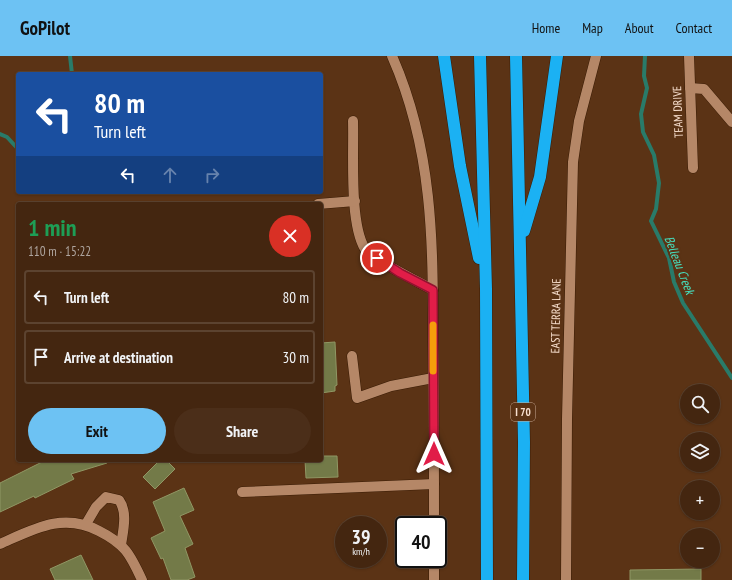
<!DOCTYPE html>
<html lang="en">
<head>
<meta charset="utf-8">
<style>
  :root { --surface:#442610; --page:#4b2e19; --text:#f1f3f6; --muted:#afa59f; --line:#5c4330; --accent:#6dc2f3 }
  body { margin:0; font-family:"PT Sans Narrow",sans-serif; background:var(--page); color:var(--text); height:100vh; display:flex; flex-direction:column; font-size:15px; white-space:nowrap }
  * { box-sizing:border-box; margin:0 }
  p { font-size:13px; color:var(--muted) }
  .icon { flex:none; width:22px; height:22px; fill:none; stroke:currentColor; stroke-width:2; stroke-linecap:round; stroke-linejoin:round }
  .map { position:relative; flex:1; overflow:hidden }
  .drawer { position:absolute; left:16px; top:146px; width:307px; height:260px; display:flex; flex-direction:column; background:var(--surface); border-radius:4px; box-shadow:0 1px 3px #0004,0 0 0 1px var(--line) }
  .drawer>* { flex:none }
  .guide { position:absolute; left:16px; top:16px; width:307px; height:122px; border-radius:4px; box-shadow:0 1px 3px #0004,0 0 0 1px var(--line); background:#1a4fa0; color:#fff; overflow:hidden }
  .fabs { position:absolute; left:680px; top:328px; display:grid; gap:8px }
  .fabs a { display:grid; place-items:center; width:40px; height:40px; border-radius:50%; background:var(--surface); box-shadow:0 1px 3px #0004,0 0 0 1px var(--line); font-size:20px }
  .speed { position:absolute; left:335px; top:460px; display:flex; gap:8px; font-size:20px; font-weight:700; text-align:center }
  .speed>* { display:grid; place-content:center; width:52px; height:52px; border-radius:50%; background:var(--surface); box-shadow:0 1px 3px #0004,0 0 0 1px var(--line); line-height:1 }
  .speed small { font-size:10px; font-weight:400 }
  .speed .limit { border:2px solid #111; border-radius:6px; background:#fff; color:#111 }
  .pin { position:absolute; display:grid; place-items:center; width:34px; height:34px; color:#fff; margin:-17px; border:2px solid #fff; border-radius:50%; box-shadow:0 1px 4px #0007 }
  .me { position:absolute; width:44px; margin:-22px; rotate:0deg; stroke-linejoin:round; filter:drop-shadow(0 0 3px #0008) }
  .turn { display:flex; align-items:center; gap:14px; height:84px; padding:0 12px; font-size:18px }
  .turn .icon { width:52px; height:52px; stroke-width:2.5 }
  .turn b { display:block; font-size:28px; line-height:34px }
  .lanes { display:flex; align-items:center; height:38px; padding:0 12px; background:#0003; justify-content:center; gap:20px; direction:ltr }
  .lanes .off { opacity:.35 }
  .round { display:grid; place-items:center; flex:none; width:42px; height:42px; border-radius:21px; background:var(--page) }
  .headline { display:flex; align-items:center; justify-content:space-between; height:68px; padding:0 12px }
  h1 { font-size:24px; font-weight:800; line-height:30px; color:#1e9e55 }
  .cta { display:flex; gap:8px; margin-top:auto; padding:8px 12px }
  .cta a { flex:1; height:46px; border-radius:24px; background:var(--accent); color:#111; font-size:16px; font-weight:800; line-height:46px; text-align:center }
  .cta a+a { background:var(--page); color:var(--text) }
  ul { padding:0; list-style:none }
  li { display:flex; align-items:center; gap:12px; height:54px; margin:0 8px 6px; padding:0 4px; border:2px solid var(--line); border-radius:4px }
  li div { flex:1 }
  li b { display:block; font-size:15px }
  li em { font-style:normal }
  header { display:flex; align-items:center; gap:24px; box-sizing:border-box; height:56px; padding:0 20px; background:var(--accent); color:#111 }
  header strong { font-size:19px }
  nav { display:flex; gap:22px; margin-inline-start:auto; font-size:14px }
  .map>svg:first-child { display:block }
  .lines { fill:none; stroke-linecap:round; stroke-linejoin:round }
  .stream { stroke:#297b69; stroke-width:4 }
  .building { fill:#737a48; stroke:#909764 }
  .minor-casing { stroke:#3a1c05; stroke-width:11 }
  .highway-casing { stroke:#3a1c05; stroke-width:13 }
  .minor { stroke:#b58767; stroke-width:10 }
  .highway { stroke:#1bb1f3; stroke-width:12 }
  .route-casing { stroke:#92132f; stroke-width:10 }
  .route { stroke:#e11d48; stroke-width:7 }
  .slow { stroke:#f59e0b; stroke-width:7 }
  .labels { text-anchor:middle; stroke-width:4; stroke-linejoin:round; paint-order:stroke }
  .shield { fill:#5b3315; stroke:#caac97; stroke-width:1 }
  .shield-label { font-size:11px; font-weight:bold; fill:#f9e0cf }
  .street-label { font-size:12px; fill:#f9e0cf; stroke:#5b3315 }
  .water-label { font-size:13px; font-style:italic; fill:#46e0bf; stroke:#5b3315 }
</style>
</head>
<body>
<header>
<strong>GoPilot</strong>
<nav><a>Home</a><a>Map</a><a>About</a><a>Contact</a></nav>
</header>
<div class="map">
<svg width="732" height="524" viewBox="0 0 732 524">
  <rect width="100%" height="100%" fill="#5b3315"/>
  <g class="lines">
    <g class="stream">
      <path d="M 70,0 L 72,18"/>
      <path d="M 645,0 L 644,20 L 647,32 L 641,58 L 643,76 L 654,99 L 659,127 L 656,153 L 651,165 L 669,202 L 674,226 L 683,247 L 732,322"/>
      <path d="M 0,78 L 7,81 L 18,93"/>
    </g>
  </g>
  <g class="building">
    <path d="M 335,286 L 337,329 L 335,330 L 335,335 L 321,337 L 321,287 Z"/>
    <path d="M 321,400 L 337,400 L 338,421 L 306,422 L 305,404 L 321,404 Z"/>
    <path d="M 46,404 L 107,404 L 107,407 L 71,418 L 74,423 L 35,442 L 34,440 L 0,456 L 0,427 Z"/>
    <path d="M 160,404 L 166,404 L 175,413 L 155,433 L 143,421 Z"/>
    <path d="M 184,432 L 194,454 L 180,460 L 193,488 L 185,492 L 195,521 L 187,524 L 171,524 L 163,502 L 161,503 L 151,482 L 165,475 L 153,446 Z"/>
    <path d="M 81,499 L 93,524 L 55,524 L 50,513 Z"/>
    <path d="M 701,513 L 701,524 L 630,524 L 630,514 Z"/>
  </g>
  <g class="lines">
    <g class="minor-casing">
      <g id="minor">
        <path d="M 392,0 C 433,93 433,185 433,285 C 434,346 434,408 434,469"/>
        <path d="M 689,0 L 693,112"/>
        <path d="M 690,32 L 704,33 L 732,66"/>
        <path d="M 353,65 C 354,97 349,167 365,193 C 370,202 421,227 433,234"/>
        <path d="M 318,148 L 355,145"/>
        <path d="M 352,300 L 357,342 L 391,330 L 433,322"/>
        <path d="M 242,436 L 434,428"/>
        <path d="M 86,468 L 96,451 L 106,441 L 119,444 C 128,456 123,475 121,489"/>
        <path d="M 0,488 C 34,473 63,456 99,475 C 125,488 130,498 142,524"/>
        <path d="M 434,503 L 434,524"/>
        <path d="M 566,524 L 567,363 L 573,106 L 579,65 L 596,0"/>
      </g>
    </g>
    <g class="highway-casing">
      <g id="highway">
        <path d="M 444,0 L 460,110 L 479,202"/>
        <path d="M 480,0 L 486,233 L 487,524"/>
        <path d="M 516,0 L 524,386 L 523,524"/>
        <path d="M 524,175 L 540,121 L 557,0"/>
      </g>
    </g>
    <use href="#minor" class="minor"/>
    <use href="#highway" class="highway"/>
  </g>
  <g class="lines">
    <g class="route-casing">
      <path id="route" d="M 377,202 L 400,217 L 433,234 L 434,398"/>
    </g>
    <use href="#route" class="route"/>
    <path class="slow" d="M 433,269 L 433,315"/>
  </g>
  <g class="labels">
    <rect class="shield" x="511" y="347" width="24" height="18" rx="3"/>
    <g class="shield-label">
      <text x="523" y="360">I 70</text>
    </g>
    <g class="street-label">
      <text transform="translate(678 56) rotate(-92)" y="4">TEAM DRIVE</text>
      <text transform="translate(556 260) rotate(-89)" y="4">EAST TERRA LANE</text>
    </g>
    <g class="water-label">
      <text transform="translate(680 209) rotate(69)" y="5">Belleau Creek</text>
    </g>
  </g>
</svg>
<div class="fabs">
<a><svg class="icon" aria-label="search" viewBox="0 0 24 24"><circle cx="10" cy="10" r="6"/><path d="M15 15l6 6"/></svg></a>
<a><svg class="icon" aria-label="layers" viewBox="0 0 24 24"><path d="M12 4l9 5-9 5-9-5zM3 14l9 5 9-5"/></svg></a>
<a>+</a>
<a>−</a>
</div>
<div class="speed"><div>39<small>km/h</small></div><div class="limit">40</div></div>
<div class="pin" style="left:377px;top:202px;background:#d93025"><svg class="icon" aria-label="arrive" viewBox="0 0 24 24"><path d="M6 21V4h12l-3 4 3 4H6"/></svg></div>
<svg class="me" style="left:434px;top:398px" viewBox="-20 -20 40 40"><path d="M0-17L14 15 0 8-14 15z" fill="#e11d48" stroke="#fff" stroke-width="4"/></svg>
<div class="guide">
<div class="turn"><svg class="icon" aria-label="left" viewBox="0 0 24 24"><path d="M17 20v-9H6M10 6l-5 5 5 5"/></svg><div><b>80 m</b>Turn left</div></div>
<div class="lanes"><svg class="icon" aria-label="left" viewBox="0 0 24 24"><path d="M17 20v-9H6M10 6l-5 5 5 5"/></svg><svg class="icon off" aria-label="ahead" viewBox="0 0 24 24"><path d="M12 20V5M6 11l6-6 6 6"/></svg><svg class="icon off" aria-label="right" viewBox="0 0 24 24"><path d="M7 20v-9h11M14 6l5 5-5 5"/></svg></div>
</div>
<section class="drawer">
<div class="headline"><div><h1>1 min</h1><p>110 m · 15:22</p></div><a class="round" style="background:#d93025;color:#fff"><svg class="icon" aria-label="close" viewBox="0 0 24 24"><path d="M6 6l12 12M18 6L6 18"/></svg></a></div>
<ul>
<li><svg class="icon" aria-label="left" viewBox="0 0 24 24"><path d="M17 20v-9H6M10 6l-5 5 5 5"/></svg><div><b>Turn left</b></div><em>80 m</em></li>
<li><svg class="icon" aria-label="arrive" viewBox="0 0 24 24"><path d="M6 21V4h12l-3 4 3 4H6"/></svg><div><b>Arrive at destination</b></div><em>30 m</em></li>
</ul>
<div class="cta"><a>Exit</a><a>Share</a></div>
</section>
</div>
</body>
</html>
